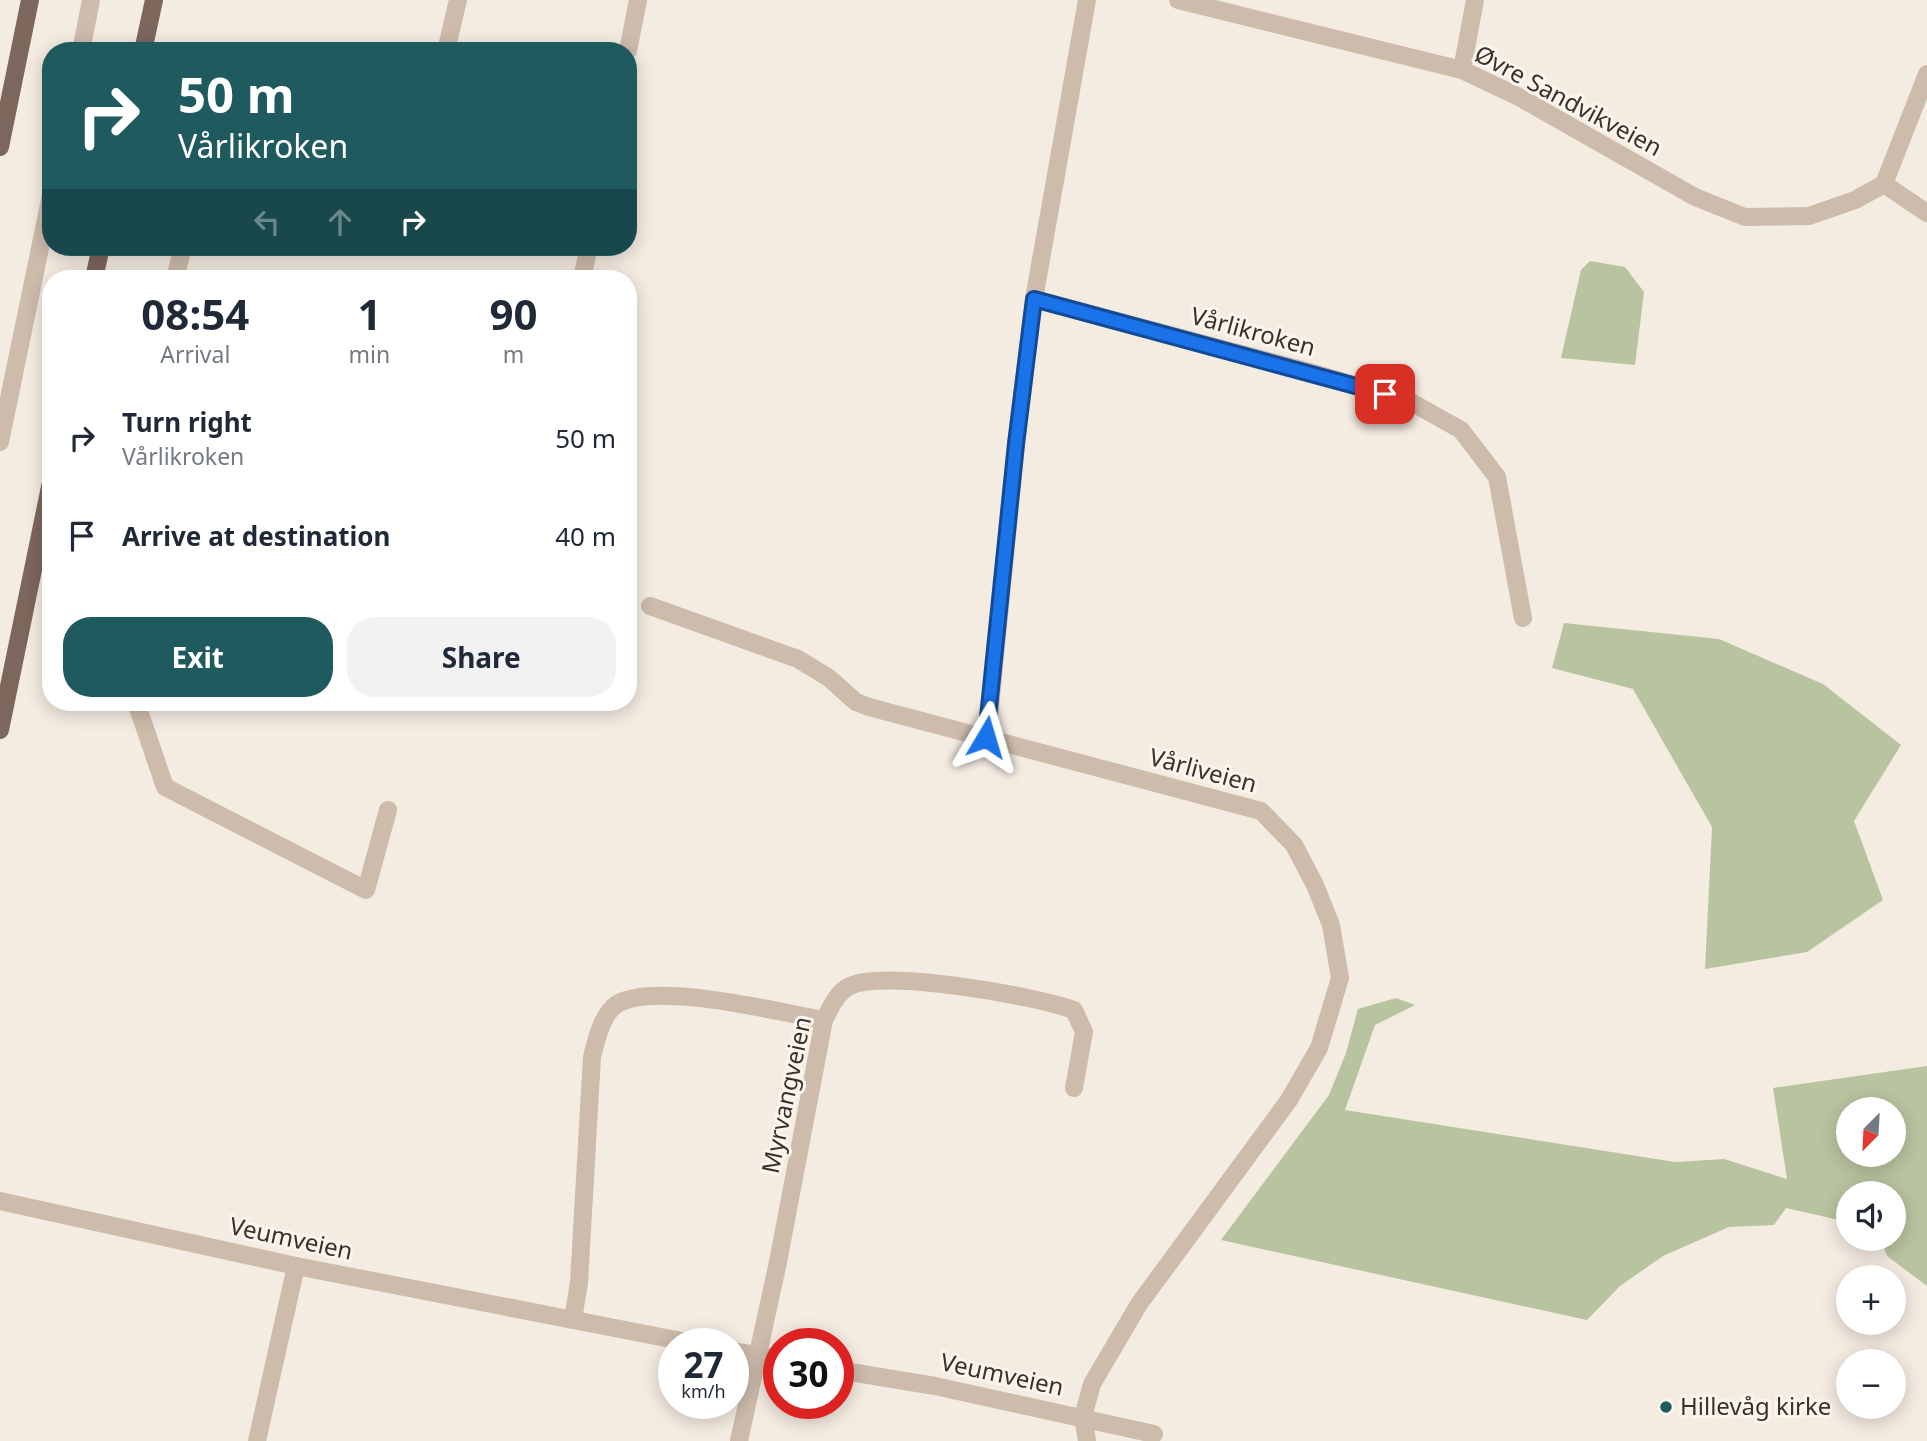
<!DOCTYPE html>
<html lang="en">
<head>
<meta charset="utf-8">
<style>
  :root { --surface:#fff; --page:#f2f2f3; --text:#1f2937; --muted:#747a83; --accent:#1f5a5e }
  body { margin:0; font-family:"Noto Sans",sans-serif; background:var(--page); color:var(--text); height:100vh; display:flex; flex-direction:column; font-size:26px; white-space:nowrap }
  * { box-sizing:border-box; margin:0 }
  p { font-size:23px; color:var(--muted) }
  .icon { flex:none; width:38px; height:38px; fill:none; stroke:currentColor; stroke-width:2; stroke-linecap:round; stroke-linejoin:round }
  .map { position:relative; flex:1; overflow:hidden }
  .panel { position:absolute; left:42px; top:270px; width:595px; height:441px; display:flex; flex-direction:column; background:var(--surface); border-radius:28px; box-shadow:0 4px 18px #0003 }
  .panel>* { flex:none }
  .top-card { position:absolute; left:42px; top:42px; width:595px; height:214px; border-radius:28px; box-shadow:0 4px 18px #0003; background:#1f5a5e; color:#fff; overflow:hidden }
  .needle { width:46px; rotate:204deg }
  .controls { position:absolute; left:1836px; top:1097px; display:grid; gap:14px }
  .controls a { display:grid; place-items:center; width:70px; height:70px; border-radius:50%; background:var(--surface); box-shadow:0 4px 18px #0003; font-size:35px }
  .speed { position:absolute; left:658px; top:1328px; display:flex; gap:14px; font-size:35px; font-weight:700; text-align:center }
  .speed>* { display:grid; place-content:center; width:91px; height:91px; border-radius:50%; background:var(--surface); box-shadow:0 4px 18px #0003; line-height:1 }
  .speed small { font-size:18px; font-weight:400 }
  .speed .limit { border:10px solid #d22; background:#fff; color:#111 }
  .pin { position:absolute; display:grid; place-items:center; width:60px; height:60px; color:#fff; margin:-30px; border-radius:14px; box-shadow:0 4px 10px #0006 }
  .me { position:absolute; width:77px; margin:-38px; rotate:7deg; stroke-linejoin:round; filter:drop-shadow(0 0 5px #0008) }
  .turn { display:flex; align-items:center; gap:24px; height:147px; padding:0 21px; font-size:32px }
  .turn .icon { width:91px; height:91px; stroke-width:2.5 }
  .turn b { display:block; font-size:49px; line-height:60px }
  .lanes { display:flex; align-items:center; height:66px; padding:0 21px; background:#0003; justify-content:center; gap:35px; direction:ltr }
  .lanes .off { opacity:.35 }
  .eta { display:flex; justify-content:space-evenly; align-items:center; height:119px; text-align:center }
  .eta b { font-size:42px; font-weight:700; line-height:49px }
  .primary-button { display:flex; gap:14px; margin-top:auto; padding:14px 21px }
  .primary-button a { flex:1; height:80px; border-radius:28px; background:var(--accent); color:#fff; font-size:28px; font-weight:700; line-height:80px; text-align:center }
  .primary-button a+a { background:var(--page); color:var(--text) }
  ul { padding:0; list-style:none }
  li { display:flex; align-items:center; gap:21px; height:98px; padding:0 21px }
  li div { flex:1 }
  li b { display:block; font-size:26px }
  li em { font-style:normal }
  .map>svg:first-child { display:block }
  .green { fill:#b8c4a0; fill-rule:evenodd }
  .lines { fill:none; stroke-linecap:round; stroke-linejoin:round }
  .minor { stroke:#cdbbac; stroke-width:18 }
  .major { stroke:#7d675c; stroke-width:18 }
  .route-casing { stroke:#114b97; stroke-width:18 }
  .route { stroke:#1a73e8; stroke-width:12 }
  .poi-dot { fill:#1f5a5e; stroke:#fbf5ee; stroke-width:2.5 }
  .labels { text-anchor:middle; stroke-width:6; stroke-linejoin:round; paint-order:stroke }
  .street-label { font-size:24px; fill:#3b302b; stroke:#fbf5ee }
  .poi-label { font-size:24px; fill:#3b302b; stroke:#fbf5ee; text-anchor:start }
</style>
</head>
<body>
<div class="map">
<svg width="1927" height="1441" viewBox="0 0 1927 1441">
  <rect width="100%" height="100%" fill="#f4ebe1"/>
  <g class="green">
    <path d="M 1590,261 L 1625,267 L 1644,292 L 1635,365 L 1561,358 L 1581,270 Z"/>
    <path d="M 1564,623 L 1719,639 L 1823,684 L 1901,745 L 1854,821 L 1883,900 L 1807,952 L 1705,969 L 1712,827 L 1633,689 L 1552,668 Z"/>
    <path d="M 1396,998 L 1415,1005 L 1375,1025 L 1345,1110 L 1675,1162 L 1724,1159 L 1787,1179 L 1773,1088 L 1927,1066 L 1927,1286 L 1887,1256 L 1881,1239 L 1894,1239 L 1894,1194 L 1848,1194 L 1848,1222 L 1786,1208 L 1774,1225 L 1729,1227 L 1663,1256 L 1620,1286 L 1587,1320 L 1221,1240 L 1329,1095 L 1346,1053 L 1358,1009 ZM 1848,1110 L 1894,1110 L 1894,1155 L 1848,1155 Z"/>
  </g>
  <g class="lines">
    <g class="minor">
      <path d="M 1178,0 L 1462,70 L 1517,96 L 1695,197 L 1745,217 L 1809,216 L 1855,200 L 1884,184 L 1927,213"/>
      <path d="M 81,51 L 91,0"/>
      <path d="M 446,51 L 458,0"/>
      <path d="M 628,51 L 638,0"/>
      <path d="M 1462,70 L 1475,0"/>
      <path d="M 1884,184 L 1927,74"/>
      <path d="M 175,278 L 183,247"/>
      <path d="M 582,278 L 589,247"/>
      <path d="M 1034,299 L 1306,371 L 1411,402 L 1461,430 L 1497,477 L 1523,618"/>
      <path d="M 0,442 L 51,195"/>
      <path d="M 650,606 L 798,659 L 829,678 L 856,702 L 869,707 L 1261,811 L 1294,845 L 1315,885 L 1331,925 L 1340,978 L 1319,1048 L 1289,1100 L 1139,1304 L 1092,1384 L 1083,1417 L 1087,1441"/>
      <path d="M 136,702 L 165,787 L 366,890 L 388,810"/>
      <path d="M 987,737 L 1016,444 L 1034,299 L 1087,0"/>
      <path d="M 0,1201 L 296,1266 L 697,1344"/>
      <path d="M 573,1320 L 579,1282 L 592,1057 C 596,1041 602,1014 617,1004 C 656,981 777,1012 824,1020"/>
      <path d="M 733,1351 L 779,1359"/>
      <path d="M 838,1370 L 935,1386 L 1154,1434"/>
      <path d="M 257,1441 L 296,1266"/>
      <path d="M 739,1441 L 778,1262 L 824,1020 C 831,1007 837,992 850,986 C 884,969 1036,996 1074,1010 L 1084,1032 L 1074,1088"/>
    </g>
    <g class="major">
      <path d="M 143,51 L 154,0"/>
      <path d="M 0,147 L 30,0"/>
      <path d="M 94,278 L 101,247"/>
      <path d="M 0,730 L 51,482"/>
    </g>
  </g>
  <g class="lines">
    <g class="route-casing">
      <path id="route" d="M 986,737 L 1016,444 L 1034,299 L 1385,394"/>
    </g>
    <use href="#route" class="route"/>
  </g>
  <circle class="poi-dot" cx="1666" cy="1407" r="7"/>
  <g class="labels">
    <g class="street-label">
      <text transform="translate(1568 101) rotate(28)" y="8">Øvre Sandvikveien</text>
      <text transform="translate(1253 332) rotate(15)" y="8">Vårlikroken</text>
      <text transform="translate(1203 771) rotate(15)" y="8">Vårliveien</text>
      <text transform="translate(787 1095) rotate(-78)" y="8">Myrvangveien</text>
      <text transform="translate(291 1239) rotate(12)" y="8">Veumveien</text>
      <text transform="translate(1002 1375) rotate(12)" y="8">Veumveien</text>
    </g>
    <g class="poi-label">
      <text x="1680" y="1415">Hillevåg kirke</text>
    </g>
  </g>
</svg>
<div class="controls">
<a><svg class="needle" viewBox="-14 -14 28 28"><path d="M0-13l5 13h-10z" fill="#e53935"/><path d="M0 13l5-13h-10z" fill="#747a83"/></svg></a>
<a><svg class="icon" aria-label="sound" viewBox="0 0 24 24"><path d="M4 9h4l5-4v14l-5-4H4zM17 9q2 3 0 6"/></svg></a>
<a>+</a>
<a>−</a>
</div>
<div class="speed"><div>27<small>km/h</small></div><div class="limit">30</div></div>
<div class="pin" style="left:1385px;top:394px;background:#d93025"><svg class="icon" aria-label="arrive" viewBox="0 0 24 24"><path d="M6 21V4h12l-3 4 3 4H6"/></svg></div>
<svg class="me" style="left:986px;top:737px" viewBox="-20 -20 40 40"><path d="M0-17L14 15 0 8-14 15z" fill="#1a73e8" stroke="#fff" stroke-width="4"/></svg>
<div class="top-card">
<div class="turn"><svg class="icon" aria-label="right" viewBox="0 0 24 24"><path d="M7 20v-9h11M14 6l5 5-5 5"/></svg><div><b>50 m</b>Vårlikroken</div></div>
<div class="lanes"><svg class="icon off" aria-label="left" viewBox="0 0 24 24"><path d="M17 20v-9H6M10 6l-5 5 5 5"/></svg><svg class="icon off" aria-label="ahead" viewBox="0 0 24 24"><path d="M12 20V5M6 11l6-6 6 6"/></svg><svg class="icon" aria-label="right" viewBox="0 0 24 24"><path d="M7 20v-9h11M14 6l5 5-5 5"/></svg></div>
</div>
<section class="panel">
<div class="eta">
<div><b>08:54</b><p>Arrival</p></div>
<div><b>1</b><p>min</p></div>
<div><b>90</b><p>m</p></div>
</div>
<ul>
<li><svg class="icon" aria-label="right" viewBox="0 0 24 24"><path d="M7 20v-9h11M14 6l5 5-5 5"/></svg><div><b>Turn right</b><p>Vårlikroken</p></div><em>50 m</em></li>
<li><svg class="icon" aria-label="arrive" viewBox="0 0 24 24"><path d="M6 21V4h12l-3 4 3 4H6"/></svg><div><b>Arrive at destination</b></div><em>40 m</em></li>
</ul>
<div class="primary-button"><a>Exit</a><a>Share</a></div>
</section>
</div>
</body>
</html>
